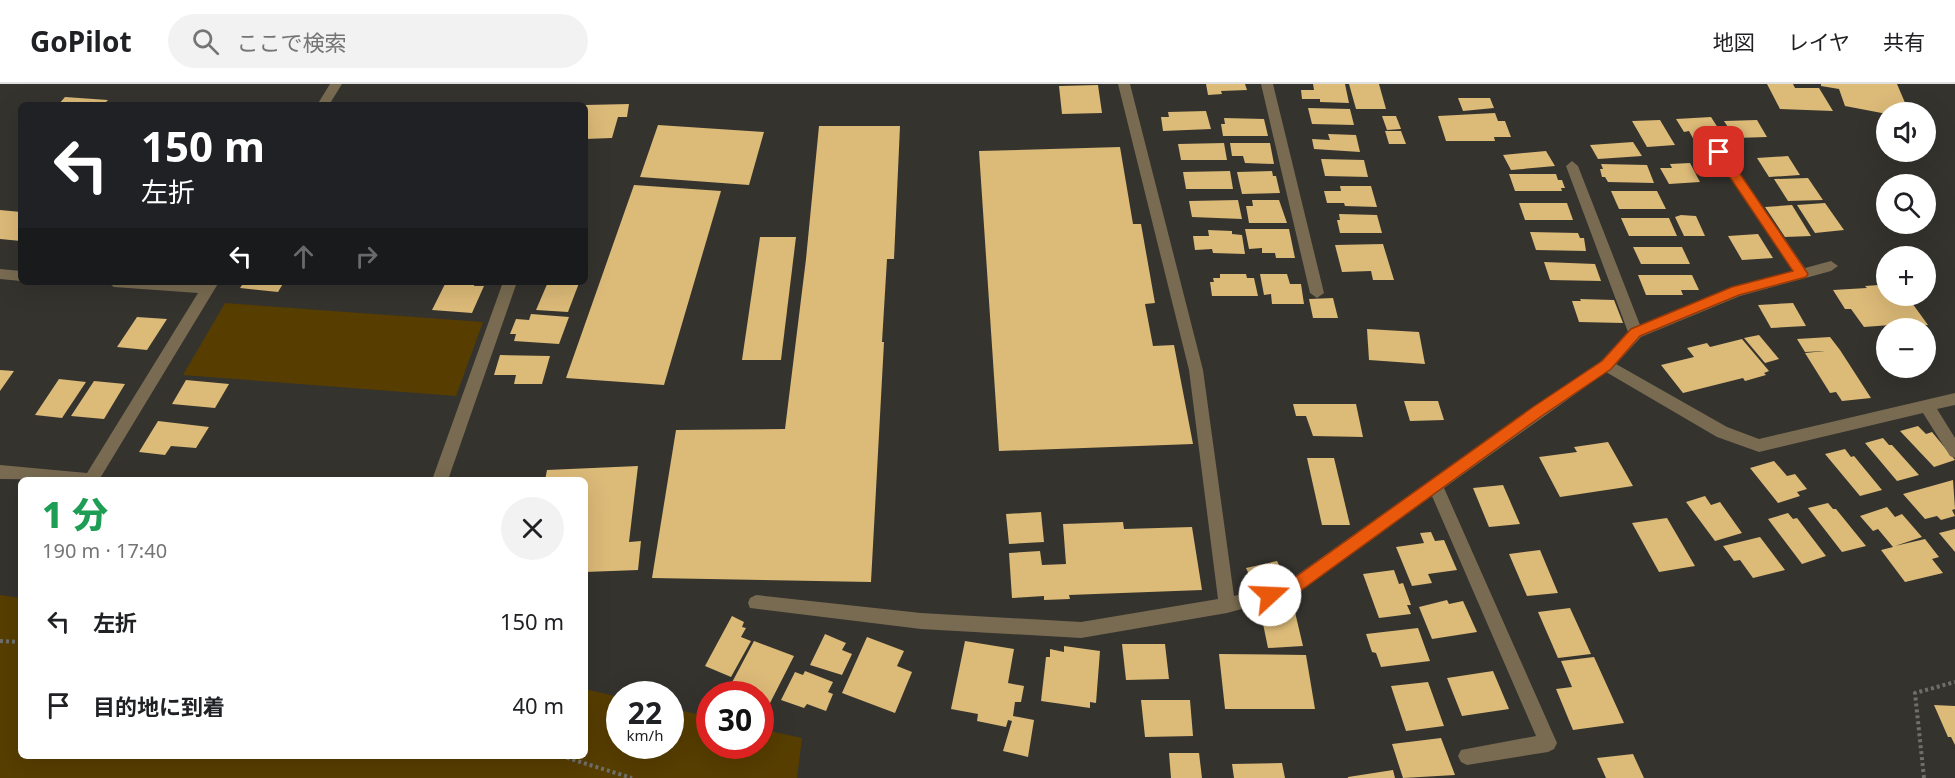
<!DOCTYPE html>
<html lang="ja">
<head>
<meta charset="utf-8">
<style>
  :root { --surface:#fff; --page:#f2f2f2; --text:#202124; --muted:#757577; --line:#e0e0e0 }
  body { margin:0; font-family:"Noto Sans","Noto Sans JP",sans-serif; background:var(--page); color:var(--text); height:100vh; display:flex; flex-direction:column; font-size:22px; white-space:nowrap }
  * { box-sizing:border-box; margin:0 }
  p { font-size:20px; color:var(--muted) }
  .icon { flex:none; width:33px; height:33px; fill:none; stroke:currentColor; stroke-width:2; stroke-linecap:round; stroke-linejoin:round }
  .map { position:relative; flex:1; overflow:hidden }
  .drawer { position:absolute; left:18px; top:393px; width:570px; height:282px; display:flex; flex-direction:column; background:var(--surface); border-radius:9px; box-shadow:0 6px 24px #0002 }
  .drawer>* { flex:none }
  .guide { position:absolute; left:18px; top:18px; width:570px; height:183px; border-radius:9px; box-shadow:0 6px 24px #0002; background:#202124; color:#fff; overflow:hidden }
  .fabs { position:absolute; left:1876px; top:18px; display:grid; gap:12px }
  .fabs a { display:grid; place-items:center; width:60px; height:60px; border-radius:50%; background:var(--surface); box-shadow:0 6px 24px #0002; font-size:30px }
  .speed { position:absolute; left:606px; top:597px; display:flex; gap:12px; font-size:30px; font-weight:700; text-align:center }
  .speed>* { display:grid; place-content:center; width:78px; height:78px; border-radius:50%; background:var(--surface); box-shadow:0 6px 24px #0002; line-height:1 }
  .speed small { font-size:15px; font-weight:400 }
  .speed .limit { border:9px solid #d22; background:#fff; color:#111 }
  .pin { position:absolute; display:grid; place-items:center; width:51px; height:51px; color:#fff; margin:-26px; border-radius:12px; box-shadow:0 3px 9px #0006 }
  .me { position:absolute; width:66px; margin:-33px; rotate:70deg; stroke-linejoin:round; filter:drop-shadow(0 0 4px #0008) }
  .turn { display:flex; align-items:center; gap:21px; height:126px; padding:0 24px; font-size:27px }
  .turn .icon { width:78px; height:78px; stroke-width:2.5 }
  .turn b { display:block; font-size:42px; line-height:51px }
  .lanes { display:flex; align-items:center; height:57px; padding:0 24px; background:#0003; justify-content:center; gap:30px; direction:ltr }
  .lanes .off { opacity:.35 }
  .round { display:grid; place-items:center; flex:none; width:63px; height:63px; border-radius:32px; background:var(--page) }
  .summary { display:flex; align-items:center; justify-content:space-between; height:102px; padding:0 24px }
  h1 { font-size:36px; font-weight:800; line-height:45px; color:#1e9e55 }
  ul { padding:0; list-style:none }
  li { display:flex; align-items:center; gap:18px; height:84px; padding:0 24px }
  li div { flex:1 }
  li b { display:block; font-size:22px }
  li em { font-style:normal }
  header { display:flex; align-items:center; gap:36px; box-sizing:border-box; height:84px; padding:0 30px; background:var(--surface); border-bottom:2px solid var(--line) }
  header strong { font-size:28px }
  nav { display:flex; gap:33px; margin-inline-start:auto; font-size:21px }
  .search { width:420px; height:54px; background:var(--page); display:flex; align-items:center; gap:15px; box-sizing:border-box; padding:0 21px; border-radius:33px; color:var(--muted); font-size:22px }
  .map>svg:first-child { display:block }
  .green { fill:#573e00 }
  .building { fill:#dcba78 }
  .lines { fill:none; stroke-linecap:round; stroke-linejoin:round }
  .path { stroke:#706f6b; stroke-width:4; stroke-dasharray:3 3; stroke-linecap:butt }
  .minor { fill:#786b51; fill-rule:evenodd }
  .route { fill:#ea580c; stroke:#983908; stroke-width:1.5 }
</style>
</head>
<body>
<header>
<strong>GoPilot</strong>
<div class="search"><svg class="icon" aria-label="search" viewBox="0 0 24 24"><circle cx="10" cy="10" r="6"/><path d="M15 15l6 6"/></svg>ここで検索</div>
<nav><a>地図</a><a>レイヤ</a><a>共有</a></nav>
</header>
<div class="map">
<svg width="1955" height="694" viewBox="0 0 1955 694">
  <rect width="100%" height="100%" fill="#35332e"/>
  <g class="green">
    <path d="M 225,219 L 483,238 L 456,312 L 183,291 Z"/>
    <path d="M 0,511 L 21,514 L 21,672 L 585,672 L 585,605 L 619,613 L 620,662 L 670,662 L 671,624 L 709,633 L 710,662 L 760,662 L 761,645 L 802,654 L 797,694 L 0,694 Z"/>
  </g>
  <g class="building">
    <path d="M 1206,0 L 1245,0 L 1247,6 L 1221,7 L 1222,10 L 1208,11 Z"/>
    <path d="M 1313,0 L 1345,0 L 1349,19 L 1320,18 L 1320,15 L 1302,15 L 1301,6 L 1314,6 Z"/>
    <path d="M 1349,0 L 1379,0 L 1386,25 L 1356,25 Z"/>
    <path d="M 1767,0 L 1793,0 L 1795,4 L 1819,4 L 1833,27 L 1780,25 Z"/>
    <path d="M 1821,0 L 1897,0 L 1909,28 L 1887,30 L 1845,22 L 1839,5 L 1821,2 Z"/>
    <path d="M 1098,1 L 1102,29 L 1062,30 L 1059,2 Z"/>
    <path d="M 65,13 L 108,16 L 106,18 L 125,21 L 58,21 Z"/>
    <path d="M 1458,14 L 1490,14 L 1494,24 L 1463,27 Z"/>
    <path d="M 629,20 L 627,33 L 618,33 L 612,54 L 585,55 L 585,21 Z"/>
    <path d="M 1308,24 L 1350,25 L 1354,41 L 1312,40 Z"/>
    <path d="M 1206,27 L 1211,45 L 1163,47 L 1161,33 L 1169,33 L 1168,28 Z"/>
    <path d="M 1495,29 L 1498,37 L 1505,37 L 1511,53 L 1494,53 L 1495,57 L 1446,57 L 1438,32 Z"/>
    <path d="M 1382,32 L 1396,32 L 1401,45 L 1387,46 Z"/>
    <path d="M 1711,33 L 1727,58 L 1696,60 L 1689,47 L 1684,48 L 1676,35 Z"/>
    <path d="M 1224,34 L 1264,35 L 1268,52 L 1223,52 L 1221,40 L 1225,40 Z"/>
    <path d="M 1660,36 L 1675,61 L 1647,63 L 1632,37 Z"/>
    <path d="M 1757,36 L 1767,53 L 1735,54 L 1724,37 Z"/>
    <path d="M 658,41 L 764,48 L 749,101 L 640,93 Z"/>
    <path d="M 819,42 L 900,42 L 894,175 L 887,175 L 882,258 L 884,258 L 871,498 L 652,494 L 676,346 L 785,345 L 806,175 Z"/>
    <path d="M 1385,47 L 1401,47 L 1406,60 L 1389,60 Z"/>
    <path d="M 1328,50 L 1356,51 L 1360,68 L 1314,65 L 1312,55 L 1330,56 Z"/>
    <path d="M 1633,58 L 1642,72 L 1598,75 L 1590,61 Z"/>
    <path d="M 1224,59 L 1227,76 L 1181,76 L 1178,60 Z"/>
    <path d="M 1230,59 L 1270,59 L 1274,80 L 1245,79 L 1243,72 L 1232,72 Z"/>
    <path d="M 1120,63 L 1133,140 L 1141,140 L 1155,219 L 1145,220 L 1153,262 L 1174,261 L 1193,360 L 999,367 L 979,67 Z"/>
    <path d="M 1546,67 L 1555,82 L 1511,86 L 1503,71 Z"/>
    <path d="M 1788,72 L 1800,91 L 1769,93 L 1757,74 Z"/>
    <path d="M 1321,75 L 1364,76 L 1368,93 L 1325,92 Z"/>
    <path d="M 1690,79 L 1700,98 L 1669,100 L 1660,84 L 1672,84 L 1670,80 Z"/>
    <path d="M 1601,80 L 1647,81 L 1654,99 L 1608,98 L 1605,93 L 1602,93 L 1600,85 L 1603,85 Z"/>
    <path d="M 1230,87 L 1233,105 L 1186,105 L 1183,88 Z"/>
    <path d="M 1272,87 L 1273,92 L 1276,92 L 1280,109 L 1242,110 L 1237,88 Z"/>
    <path d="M 1509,90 L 1556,90 L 1558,96 L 1562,96 L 1565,104 L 1561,104 L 1562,107 L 1515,107 Z"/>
    <path d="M 1808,94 L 1823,116 L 1788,117 L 1774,95 Z"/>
    <path d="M 634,101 L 721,107 L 664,301 L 566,294 Z"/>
    <path d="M 1340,102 L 1371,102 L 1377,123 L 1345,122 L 1344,119 L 1327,119 L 1324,107 L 1341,107 Z"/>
    <path d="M 1611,107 L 1657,107 L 1666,125 L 1619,125 Z"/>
    <path d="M 1238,116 L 1242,135 L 1192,133 L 1189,117 Z"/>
    <path d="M 1252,116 L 1279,116 L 1287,139 L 1249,139 L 1246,122 L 1253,122 Z"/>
    <path d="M 1519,119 L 1567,119 L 1573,136 L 1525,136 Z"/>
    <path d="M 1825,119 L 1844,146 L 1815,149 L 1797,121 Z"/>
    <path d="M 1792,121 L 1811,152 L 1785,153 L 1765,123 Z"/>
    <path d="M 0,126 L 21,128 L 21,157 L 0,155 Z"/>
    <path d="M 1339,130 L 1377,131 L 1382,149 L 1340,149 L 1337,136 L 1340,136 Z"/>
    <path d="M 1681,131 L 1696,132 L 1705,152 L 1684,152 L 1675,133 Z"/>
    <path d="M 1621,134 L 1669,134 L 1677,152 L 1629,152 Z"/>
    <path d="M 1245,145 L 1289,145 L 1295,174 L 1276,174 L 1275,169 L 1262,169 L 1262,164 L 1249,165 Z"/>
    <path d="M 1208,146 L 1232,147 L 1232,150 L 1242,151 L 1245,170 L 1213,169 L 1212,165 L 1195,166 L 1193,152 L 1209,152 Z"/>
    <path d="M 1530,148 L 1578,149 L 1580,154 L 1584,154 L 1586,167 L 1536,166 Z"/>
    <path d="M 1758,150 L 1773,174 L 1742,176 L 1728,152 Z"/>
    <path d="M 760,153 L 796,153 L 781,276 L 742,276 Z"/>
    <path d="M 1383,160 L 1394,196 L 1373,196 L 1371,187 L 1342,188 L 1335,161 Z"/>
    <path d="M 1633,163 L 1682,163 L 1690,180 L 1641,180 Z"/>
    <path d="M 1544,178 L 1595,180 L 1601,197 L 1550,196 Z"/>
    <path d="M 1220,190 L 1246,190 L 1247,194 L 1254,194 L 1258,212 L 1212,212 L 1210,198 L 1214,198 L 1213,194 L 1220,194 Z"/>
    <path d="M 1260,190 L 1287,190 L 1290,200 L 1301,200 L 1304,220 L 1272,220 L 1271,210 L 1264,211 Z"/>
    <path d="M 1638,191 L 1692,191 L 1699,206 L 1681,206 L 1683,211 L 1646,211 Z"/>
    <path d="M 244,198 L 284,198 L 278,208 L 240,204 Z"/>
    <path d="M 446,198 L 475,198 L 474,202 L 484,202 L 472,229 L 432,226 Z"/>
    <path d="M 548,198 L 579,199 L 568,228 L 536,226 Z"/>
    <path d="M 1879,201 L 1887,203 L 1887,212 L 1907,212 L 1928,241 L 1914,242 L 1916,244 L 1893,244 L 1891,241 L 1864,243 L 1851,225 L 1845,225 L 1833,206 L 1867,204 L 1865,202 Z"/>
    <path d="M 1333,214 L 1338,234 L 1313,234 L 1309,215 Z"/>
    <path d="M 1580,215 L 1614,216 L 1623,239 L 1579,238 L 1572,217 L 1581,217 Z"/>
    <path d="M 1793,219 L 1806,242 L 1771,244 L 1758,221 Z"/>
    <path d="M 531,230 L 569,233 L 559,260 L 514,257 L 516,250 L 510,250 L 516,235 L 529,236 Z"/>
    <path d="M 137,233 L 167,235 L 147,266 L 117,263 Z"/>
    <path d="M 1367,245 L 1419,248 L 1425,280 L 1369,276 Z"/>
    <path d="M 1759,251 L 1779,275 L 1765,279 L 1744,254 Z"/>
    <path d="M 1830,253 L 1840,266 L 1871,314 L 1842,317 L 1836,308 L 1830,309 L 1805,269 L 1825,267 L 1805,268 L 1797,255 Z"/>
    <path d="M 1742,255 L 1769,287 L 1764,289 L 1766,291 L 1745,297 L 1743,294 L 1683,309 L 1661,281 L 1694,273 L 1687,264 L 1707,259 L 1710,263 Z"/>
    <path d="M 500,271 L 550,272 L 542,300 L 514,300 L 516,291 L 494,291 Z"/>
    <path d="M 0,286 L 14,287 L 0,307 Z"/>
    <path d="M 59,295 L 86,298 L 62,334 L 35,331 Z"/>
    <path d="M 186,296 L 229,300 L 215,324 L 172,320 Z"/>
    <path d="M 94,297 L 125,300 L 104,335 L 71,332 Z"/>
    <path d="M 1404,317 L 1438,317 L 1444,336 L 1410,337 Z"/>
    <path d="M 1293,320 L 1356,320 L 1363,353 L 1313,352 L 1306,332 L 1296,332 Z"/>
    <path d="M 158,337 L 209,343 L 196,364 L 171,362 L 165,371 L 139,368 Z"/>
    <path d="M 1918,342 L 1926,350 L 1932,348 L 1955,376 L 1934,383 L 1900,347 Z"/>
    <path d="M 1883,354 L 1889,361 L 1892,361 L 1919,391 L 1897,397 L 1865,359 Z"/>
    <path d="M 1608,358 L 1633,402 L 1560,413 L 1539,373 L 1577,368 L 1574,363 Z"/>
    <path d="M 1845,365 L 1851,373 L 1854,372 L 1882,406 L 1860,412 L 1825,370 Z"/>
    <path d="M 1307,374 L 1334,374 L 1350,441 L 1322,441 Z"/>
    <path d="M 1774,377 L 1787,392 L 1795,390 L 1807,405 L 1797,408 L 1800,412 L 1778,419 L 1750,384 Z"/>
    <path d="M 638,382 L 629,458 L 641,457 L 638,486 L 585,488 L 585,396 L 545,396 L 547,386 Z"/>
    <path d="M 1953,396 L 1955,425 L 1952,426 L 1955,432 L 1941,436 L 1937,432 L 1925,435 L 1903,410 Z"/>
    <path d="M 1503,401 L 1520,440 L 1489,443 L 1473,404 Z"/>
    <path d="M 1705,412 L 1711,421 L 1720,418 L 1742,449 L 1715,457 L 1686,418 Z"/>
    <path d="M 1828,419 L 1833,425 L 1836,425 L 1866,462 L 1842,468 L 1808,424 Z"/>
    <path d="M 1887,423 L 1895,433 L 1902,430 L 1922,453 L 1895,462 L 1925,455 L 1939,473 L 1932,475 L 1943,489 L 1905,498 L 1881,466 L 1893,463 L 1878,445 L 1873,447 L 1860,432 Z"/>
    <path d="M 1041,428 L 1044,458 L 1009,460 L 1006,430 Z"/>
    <path d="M 1788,429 L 1793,435 L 1797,434 L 1826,472 L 1802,480 L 1768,435 Z"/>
    <path d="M 1667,434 L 1695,482 L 1659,488 L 1632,439 Z"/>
    <path d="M 1123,438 L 1124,445 L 1192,443 L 1202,506 L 1069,511 L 1070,515 L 1044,516 L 1044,512 L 1012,514 L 1009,469 L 1040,467 L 1042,481 L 1066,480 L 1063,440 Z"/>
    <path d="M 1955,445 L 1955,468 L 1939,449 Z"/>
    <path d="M 1431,448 L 1435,457 L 1444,456 L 1457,486 L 1428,490 L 1432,499 L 1412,502 L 1396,463 L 1424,459 L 1420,449 Z"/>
    <path d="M 1760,453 L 1785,486 L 1753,494 L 1740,476 L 1734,477 L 1723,462 Z"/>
    <path d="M 1540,466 L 1558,509 L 1527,512 L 1509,470 Z"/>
    <path d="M 1277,477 L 1284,491 L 1253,499 L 1246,484 Z"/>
    <path d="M 1394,486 L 1399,500 L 1403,499 L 1411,521 L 1407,521 L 1411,530 L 1379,534 L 1363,490 Z"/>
    <path d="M 1447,516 L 1449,520 L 1463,517 L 1477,548 L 1432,555 L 1419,523 Z"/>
    <path d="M 1294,524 L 1303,562 L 1268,564 L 1260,525 Z"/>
    <path d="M 1570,524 L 1591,570 L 1558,574 L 1538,528 Z"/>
    <path d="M 732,532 L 744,538 L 742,543 L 746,544 L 741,553 L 751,557 L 731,593 L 705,582 Z"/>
    <path d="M 1418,544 L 1430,577 L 1381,583 L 1376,569 L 1372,568 L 1366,550 Z"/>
    <path d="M 825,550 L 846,559 L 842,566 L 852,570 L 842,591 L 810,581 Z"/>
    <path d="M 867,553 L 904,567 L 897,582 L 912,588 L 895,629 L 842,609 Z"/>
    <path d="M 754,557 L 794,572 L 769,621 L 760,617 L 760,610 L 744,610 L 729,604 Z"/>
    <path d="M 965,557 L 1014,565 L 1008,599 L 1024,602 L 1021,618 L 1015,618 L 1013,632 L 1034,636 L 1028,673 L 1003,667 L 1012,637 L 1008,636 L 1006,643 L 977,637 L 978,630 L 951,625 Z"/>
    <path d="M 1122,560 L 1165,560 L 1169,595 L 1126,596 Z"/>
    <path d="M 1064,562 L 1100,567 L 1096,619 L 1090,618 L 1090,624 L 1041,617 L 1046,573 L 1050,573 L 1050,565 L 1064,568 Z"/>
    <path d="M 1219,570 L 1306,571 L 1315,625 L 1225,625 Z"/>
    <path d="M 1594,573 L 1624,639 L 1573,646 L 1556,605 L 1572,603 L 1561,577 Z"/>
    <path d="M 805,587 L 833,598 L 828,608 L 833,610 L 826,627 L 807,620 L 804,624 L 781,616 L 795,588 L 803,591 Z"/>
    <path d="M 1493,587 L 1509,625 L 1462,632 L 1447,594 Z"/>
    <path d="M 1428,598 L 1444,642 L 1406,647 L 1391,602 Z"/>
    <path d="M 1141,616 L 1190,616 L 1193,652 L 1145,653 Z"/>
    <path d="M 1934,621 L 1955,622 L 1955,661 L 1951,653 L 1948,653 Z"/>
    <path d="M 1441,654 L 1455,691 L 1403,694 L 1392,660 Z"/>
    <path d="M 1169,669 L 1199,669 L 1202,694 L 1171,694 Z"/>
    <path d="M 1633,670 L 1644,694 L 1606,694 L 1597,674 Z"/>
    <path d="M 1282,679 L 1285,694 L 1234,694 L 1232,680 Z"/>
    <path d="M 1393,686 L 1395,694 L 1348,694 L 1348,693 Z"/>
  </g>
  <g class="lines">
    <g class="path">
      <path d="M 0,557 L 21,558"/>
      <path d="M 561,672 L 632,694"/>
      <path d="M 1924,694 L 1915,609 L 1955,598"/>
    </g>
    <g class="minor">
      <path d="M 330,0 L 342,0 L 329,21 L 317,21 Z"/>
      <path d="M 1118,0 L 1130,0 L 1203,286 L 1234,512 L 1287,498 L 1533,323 L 1601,277 L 1628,248 L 1566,82 L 1572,77 L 1578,82 L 1640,241 L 1732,203 L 1793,187 L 1715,71 L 1713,68 L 1715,65 L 1723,65 L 1805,184 L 1831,177 L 1838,182 L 1831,187 L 1740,212 L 1641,253 L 1616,280 L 1727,343 L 1759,355 L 1955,309 L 1955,321 L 1937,325 L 1955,354 L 1955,374 L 1950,372 L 1923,329 L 1759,368 L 1717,353 L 1606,288 L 1444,404 L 1557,659 L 1554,665 L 1548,668 L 1467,681 L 1461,678 L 1458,672 L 1461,666 L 1536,652 L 1432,412 L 1297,510 L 1227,529 L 1081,554 L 921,545 L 750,524 L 748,519 L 750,514 L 756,511 L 921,529 L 1081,538 L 1218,515 L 1189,286 Z"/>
      <path d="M 1261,0 L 1273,0 L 1324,209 L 1317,214 L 1310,209 Z"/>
      <path d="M 0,185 L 21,187 L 21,197 L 0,195 Z"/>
      <path d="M 107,198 L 219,198 L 99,396 L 0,395 L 0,381 L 87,389 L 198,209 L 114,203 Z"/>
      <path d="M 503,198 L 517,198 L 448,396 L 432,396 Z"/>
    </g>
  </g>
  <path class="route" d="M 1719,64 L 1723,65 L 1806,187 L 1808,190 L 1806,193 L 1739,211 L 1640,252 L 1611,285 L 1543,331 L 1296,510 L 1270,518 L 1264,516 L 1262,511 L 1264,506 L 1287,499 L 1533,323 L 1602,277 L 1631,245 L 1732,203 L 1793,187 L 1715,71 L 1713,68 Z"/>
</svg>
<div class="fabs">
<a><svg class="icon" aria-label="sound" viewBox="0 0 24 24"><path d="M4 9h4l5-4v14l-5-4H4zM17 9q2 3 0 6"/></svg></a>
<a><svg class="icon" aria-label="search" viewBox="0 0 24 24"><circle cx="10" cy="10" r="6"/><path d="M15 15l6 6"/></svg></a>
<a>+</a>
<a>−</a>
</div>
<div class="speed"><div>22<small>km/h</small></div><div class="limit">30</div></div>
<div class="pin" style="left:1719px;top:68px;background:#d93025"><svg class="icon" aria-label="arrive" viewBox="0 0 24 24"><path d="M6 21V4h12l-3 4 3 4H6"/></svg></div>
<svg class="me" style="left:1270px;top:511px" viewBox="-20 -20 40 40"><circle r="19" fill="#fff"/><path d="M0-13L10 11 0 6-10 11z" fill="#ea580c"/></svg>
<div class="guide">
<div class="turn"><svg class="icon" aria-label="left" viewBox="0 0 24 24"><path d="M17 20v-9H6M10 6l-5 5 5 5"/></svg><div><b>150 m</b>左折</div></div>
<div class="lanes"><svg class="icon" aria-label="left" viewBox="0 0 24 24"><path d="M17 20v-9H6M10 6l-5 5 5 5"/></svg><svg class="icon off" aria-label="ahead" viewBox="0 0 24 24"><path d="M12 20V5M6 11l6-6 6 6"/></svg><svg class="icon off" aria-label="right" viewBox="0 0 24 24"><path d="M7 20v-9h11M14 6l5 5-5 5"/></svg></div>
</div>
<section class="drawer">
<div class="summary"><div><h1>1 分</h1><p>190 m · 17:40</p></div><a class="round"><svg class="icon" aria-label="close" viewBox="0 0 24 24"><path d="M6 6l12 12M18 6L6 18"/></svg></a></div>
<ul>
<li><svg class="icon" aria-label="left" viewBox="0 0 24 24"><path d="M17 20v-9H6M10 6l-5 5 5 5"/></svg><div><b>左折</b></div><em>150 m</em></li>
<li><svg class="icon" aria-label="arrive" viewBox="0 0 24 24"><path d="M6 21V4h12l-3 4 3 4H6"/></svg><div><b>目的地に到着</b></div><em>40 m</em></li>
</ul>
</section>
</div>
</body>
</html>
